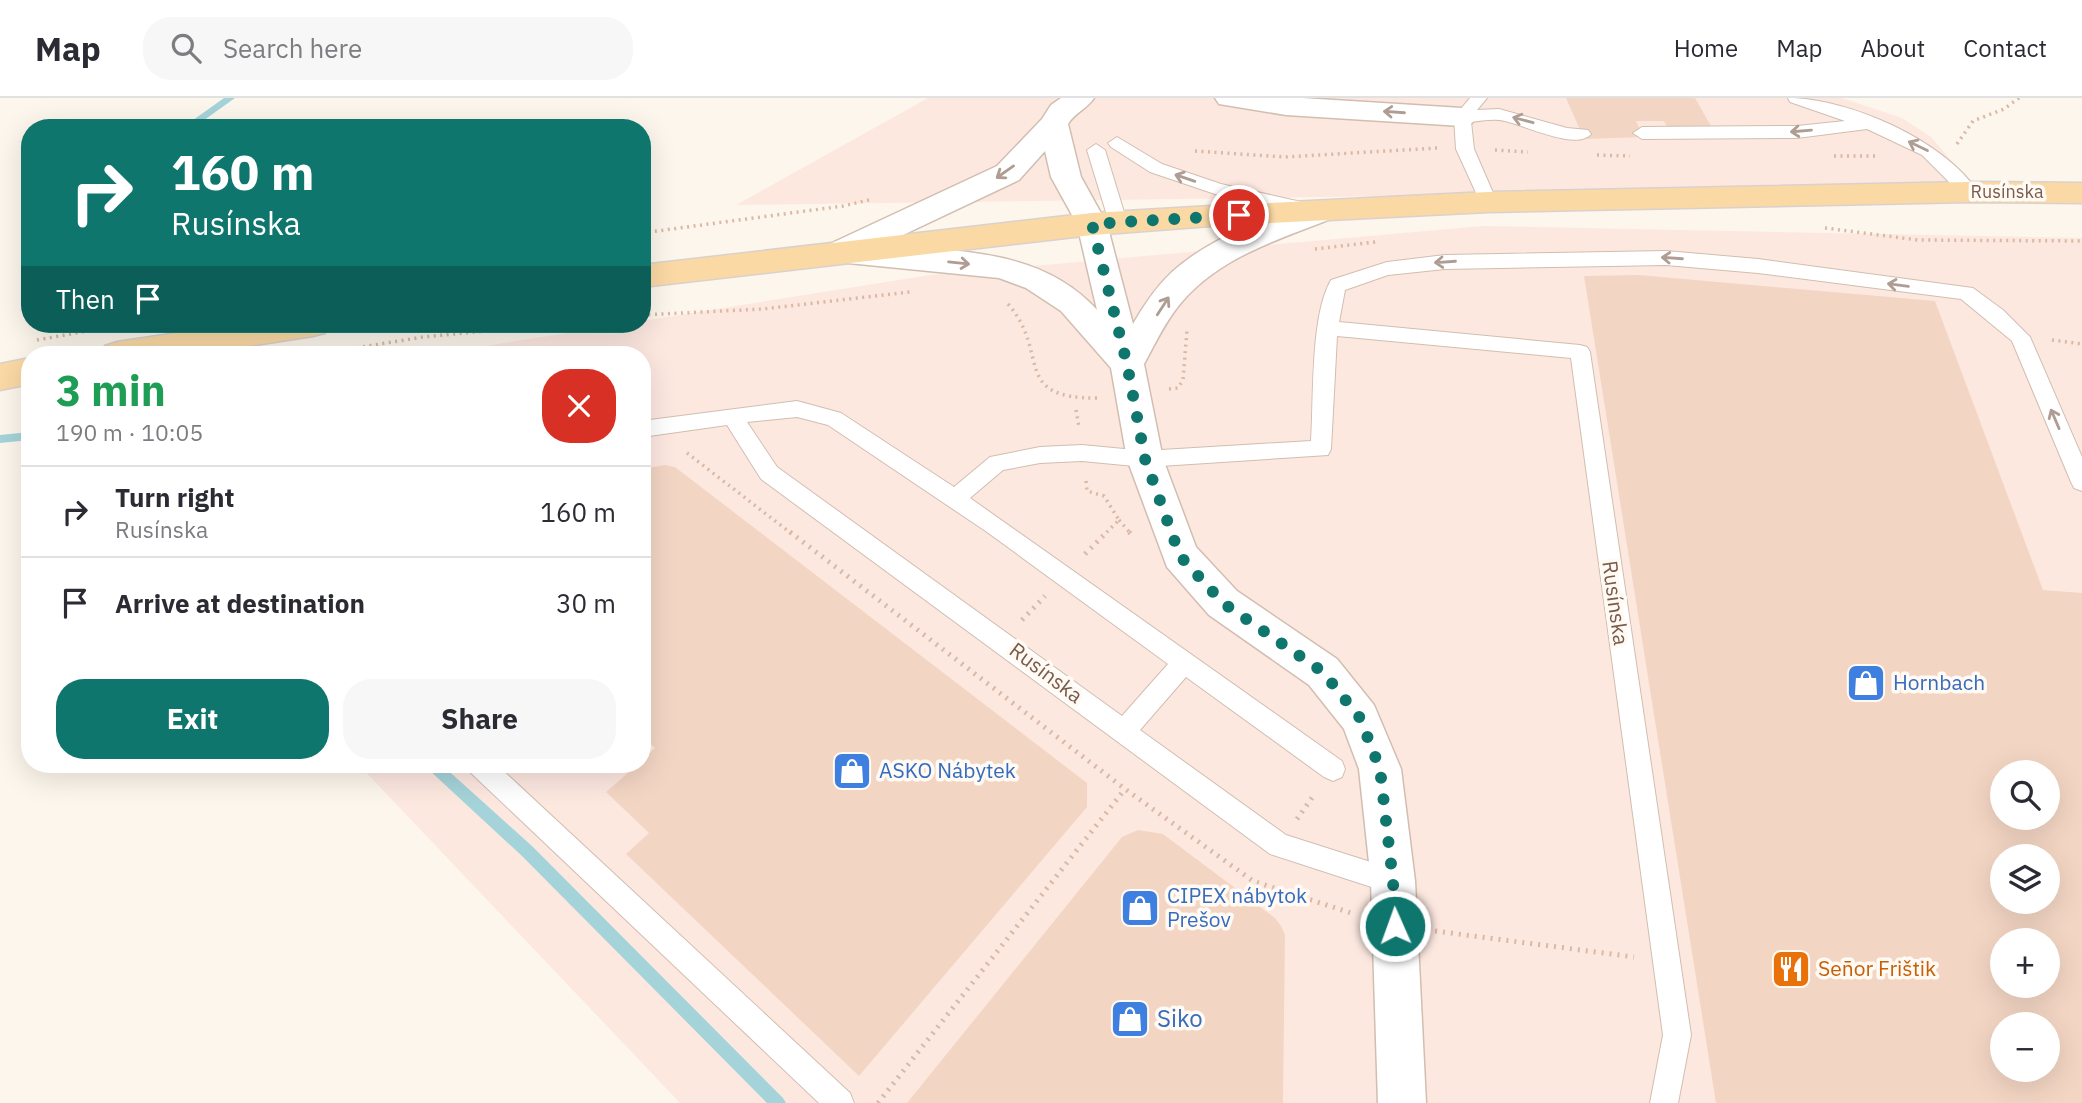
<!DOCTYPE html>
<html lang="en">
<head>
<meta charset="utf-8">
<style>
  :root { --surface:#fff; --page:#f7f7f7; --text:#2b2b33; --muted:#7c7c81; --line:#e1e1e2; --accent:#0f766e }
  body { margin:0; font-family:"IBM Plex Sans",sans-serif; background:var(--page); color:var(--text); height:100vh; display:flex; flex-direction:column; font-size:26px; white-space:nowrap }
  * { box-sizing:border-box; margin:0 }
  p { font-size:23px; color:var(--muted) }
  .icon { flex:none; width:38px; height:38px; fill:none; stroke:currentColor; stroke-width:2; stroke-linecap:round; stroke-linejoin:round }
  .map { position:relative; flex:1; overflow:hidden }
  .sheet { position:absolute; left:21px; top:248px; width:630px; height:427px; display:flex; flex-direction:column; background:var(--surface); border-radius:28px; box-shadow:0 7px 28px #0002 }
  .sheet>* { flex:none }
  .top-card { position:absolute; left:21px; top:21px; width:630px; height:214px; border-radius:28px; box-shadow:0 7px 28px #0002; background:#0f766e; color:#fff; overflow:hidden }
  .buttons { position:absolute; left:1990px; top:662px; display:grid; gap:14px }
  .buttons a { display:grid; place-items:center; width:70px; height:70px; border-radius:50%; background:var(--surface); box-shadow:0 7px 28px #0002; font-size:35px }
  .pin { position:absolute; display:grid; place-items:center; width:60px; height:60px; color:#fff; margin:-30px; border:4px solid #fff; border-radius:50%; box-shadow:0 2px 7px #0007 }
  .me { position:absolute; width:77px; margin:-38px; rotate:358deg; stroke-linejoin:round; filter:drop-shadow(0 0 5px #0008) }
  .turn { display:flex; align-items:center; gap:24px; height:147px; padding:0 35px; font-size:32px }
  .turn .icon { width:91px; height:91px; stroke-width:2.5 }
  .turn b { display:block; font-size:49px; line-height:60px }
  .then { display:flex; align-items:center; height:66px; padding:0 35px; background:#0003; gap:14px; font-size:26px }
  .round { display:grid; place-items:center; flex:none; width:74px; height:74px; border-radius:28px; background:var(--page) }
  .headline { display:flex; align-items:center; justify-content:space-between; height:119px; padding:0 35px }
  h1 { font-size:42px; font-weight:700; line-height:52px; color:#1e9e55 }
  .action { display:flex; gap:14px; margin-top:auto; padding:14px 35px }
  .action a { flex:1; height:80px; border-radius:28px; background:var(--accent); color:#fff; font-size:28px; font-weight:700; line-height:80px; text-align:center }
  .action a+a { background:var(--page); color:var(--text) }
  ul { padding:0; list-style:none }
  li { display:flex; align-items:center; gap:21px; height:91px; padding:0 35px; border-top:2px solid var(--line) }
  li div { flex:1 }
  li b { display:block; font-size:26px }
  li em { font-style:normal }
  header { display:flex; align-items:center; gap:42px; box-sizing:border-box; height:98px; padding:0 35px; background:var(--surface); border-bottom:2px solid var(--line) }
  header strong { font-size:33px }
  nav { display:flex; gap:38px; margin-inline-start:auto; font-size:24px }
  .search { width:490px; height:63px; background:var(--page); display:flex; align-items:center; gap:18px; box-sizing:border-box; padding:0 24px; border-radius:28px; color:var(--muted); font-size:26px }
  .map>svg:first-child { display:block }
  .commercial { fill:#fde8e0; fill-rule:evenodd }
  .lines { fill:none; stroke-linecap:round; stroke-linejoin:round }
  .stream { fill:#a5d3da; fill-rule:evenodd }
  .building { fill:#f3d5c3; fill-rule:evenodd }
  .service-casing { stroke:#d1beb0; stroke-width:2 }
  .minor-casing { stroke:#d1beb0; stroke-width:3 }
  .primary-casing { stroke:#dad1cd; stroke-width:3 }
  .path-far1 { stroke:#d9b8a5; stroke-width:3.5; stroke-dasharray:2 4.5; stroke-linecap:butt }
  .path { stroke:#d9b8a5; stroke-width:5; stroke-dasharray:2 6; stroke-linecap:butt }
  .service { fill:#fff; fill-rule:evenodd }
  .minor { fill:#fff; fill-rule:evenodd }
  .primary { fill:#fbd9a5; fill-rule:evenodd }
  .oneway { stroke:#af9d94 }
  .route { stroke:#0f766e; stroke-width:12; stroke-dasharray:0 21.6 }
  .labels { text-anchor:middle; stroke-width:7; stroke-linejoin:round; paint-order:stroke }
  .far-street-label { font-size:18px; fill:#7a5c4d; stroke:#fffaf3 }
  .street-label { font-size:21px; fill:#7a5c4d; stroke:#fffaf3 }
  .shop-label { font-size:21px; fill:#366cbe; stroke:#fffaf3; text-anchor:start }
  .food-label { font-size:21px; fill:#c56008; stroke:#fffaf3; text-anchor:start }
  .near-shop-label { font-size:24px; fill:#366cbe; stroke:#fffaf3; text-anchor:start }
</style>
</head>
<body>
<header>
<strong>Map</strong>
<div class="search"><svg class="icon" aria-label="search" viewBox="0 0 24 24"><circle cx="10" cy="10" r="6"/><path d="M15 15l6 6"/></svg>Search here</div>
<nav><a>Home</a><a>Map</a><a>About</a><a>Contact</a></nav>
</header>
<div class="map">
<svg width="2082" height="1005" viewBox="0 0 2082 1005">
  <rect width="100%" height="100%" fill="#fdf6ec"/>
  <g class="commercial">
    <path d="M 928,0 L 1842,0 L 1902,20 L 1931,39 L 1975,90 L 736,107 Z"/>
    <path d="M 1483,128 L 2082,140 L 2082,1005 L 680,1005 L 359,667 L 642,667 L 642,257 L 427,257 L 624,226 L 642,226 L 642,223 L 930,177 ZM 2002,674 L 2048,674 L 2048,719 L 2002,719 ZM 2002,758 L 2048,758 L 2048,803 L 2002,803 ZM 2002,842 L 2048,842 L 2048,887 L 2002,887 ZM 2002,926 L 2048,926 L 2048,971 L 2002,971 Z"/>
  </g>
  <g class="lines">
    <g class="stream">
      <path d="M 224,0 L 235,0 L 193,30 L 182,30 Z"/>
      <path d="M 30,334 L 30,342 L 0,345 L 0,337 Z"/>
      <path d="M 426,667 L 442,667 L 532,748 L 783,1000 L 786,1005 L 767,1005 L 522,758 L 428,671 Z"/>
    </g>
  </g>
  <g class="building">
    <path d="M 1566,0 L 1695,0 L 1712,30 L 1668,30 L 1664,23 L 1636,23 L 1644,39 L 1584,41 Z"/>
    <path d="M 1639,177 L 1935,203 L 2043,492 L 2082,495 L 2082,1005 L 1716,1005 L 1584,178 ZM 2002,674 L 2048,674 L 2048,719 L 2002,719 ZM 2002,758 L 2048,758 L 2048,803 L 2002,803 ZM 2002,842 L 2048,842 L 2048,887 L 2002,887 ZM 2002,926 L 2048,926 L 2048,971 L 2002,971 Z"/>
    <path d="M 665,367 L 675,369 L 1087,685 L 1087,709 L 859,978 L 626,756 L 649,735 L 606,694 L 637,667 L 642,667 L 642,662 L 655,650 L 642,639 L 642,371 Z"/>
    <path d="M 1138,732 L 1163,736 L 1275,820 L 1281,828 L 1285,837 L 1283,1005 L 907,1005 L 1122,739 Z"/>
  </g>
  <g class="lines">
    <g class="service-casing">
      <g id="service">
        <path d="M 1470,0 L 1487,0 L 1477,12 L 1499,11 L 1567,30 L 1588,32 L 1591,36 C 1575,54 1520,24 1499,22 C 1490,21 1480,23 1471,24 L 1474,51 L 1497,104 L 1488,110 L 1482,108 L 1456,51 L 1454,19 Z"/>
        <path d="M 1788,0 C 1848,0 1944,42 1978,94 L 1975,98 L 1963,98 L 1922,57 L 1867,31 L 1797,40 L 1642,41 L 1633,35 L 1642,29 L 1797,28 L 1845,23 L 1790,4 Z"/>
        <path d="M 1117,39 L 1162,66 L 1221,86 L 1315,107 L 1318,111 L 1315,115 L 1309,117 L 1218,97 L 1150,74 L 1111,49 L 1108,45 Z"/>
        <path d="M 1096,46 L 1105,52 L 1127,124 L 1124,128 L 1112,128 L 1109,124 L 1087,52 Z"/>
        <path d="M 1666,153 L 1758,161 L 1973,190 L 2003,212 L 2030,239 L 2082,359 L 2082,393 L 2074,390 L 2071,384 L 2012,243 L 1961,201 L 1758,175 L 1666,167 L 1445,171 L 1388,177 L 1345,192 L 1339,224 L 1580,247 L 1587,249 L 1590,254 L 1691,937 L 1678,1005 L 1650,1005 L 1663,937 L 1571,260 L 1337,238 L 1331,351 L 1328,357 L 1145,369 L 1082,363 L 1040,365 L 1003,372 L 970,400 L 1342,663 L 1345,671 L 1342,679 L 1333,683 L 1324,679 L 1186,579 L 1140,632 L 1286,737 L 1402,774 L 1406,783 L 1402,792 L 1393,796 L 1270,756 L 761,381 L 727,327 L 642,339 L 642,323 L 797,303 L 841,315 L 954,389 L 990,359 L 1040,349 L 1082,347 L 1145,353 L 1311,343 C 1314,300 1310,218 1331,182 L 1387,164 L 1445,157 ZM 797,319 L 828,327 L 987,434 L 1168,566 L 1122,618 L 777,369 L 747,324 Z"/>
        <path d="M 468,667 L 497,667 L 850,995 L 854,1005 L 819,1005 L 471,675 Z"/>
      </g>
    </g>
    <g class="minor-casing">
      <g id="minor">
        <path d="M 1061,0 L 1094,0 C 1087,11 1075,14 1068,26 L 1081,79 L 1107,126 L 1133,226 C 1144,207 1156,189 1172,174 C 1212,138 1271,117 1322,103 L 1333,106 L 1337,113 L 1333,120 C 1278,142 1219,159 1180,206 C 1165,224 1155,246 1144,266 L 1163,361 L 1196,449 L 1237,493 L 1337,561 L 1374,607 L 1401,671 L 1415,783 L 1426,1005 L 1378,1005 L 1371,783 L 1359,671 L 1344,631 L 1309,587 L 1209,517 L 1167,469 L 1127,361 L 1111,270 L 1061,213 L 1026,190 L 999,180 L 848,165 L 832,161 L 827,153 L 832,145 L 997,68 L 1042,21 L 1051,7 ZM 1045,53 L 1051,79 L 1077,126 L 1097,212 C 1042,151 960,154 884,146 L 1019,82 Z"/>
        <path d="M 1215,0 L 1302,0 L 1462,10 L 1472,13 L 1476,19 L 1472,25 L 1462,28 L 1286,17 L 1219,6 Z"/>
      </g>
    </g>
    <g class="primary-casing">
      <g id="primary">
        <path d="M 1969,84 L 2082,85 L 2082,105 L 1969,104 L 1488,114 L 1211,128 L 1092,137 L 642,189 L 642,167 L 1092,115 L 1211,108 L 1488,94 Z"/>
        <path d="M 237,226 L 329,226 L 325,235 L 313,238 L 193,257 L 100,257 L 105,248 L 117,244 Z"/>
        <path d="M 30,260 L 30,286 L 0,292 L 0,266 Z"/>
      </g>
    </g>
    <g class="path-far1">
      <path d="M 1957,46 L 1973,23 L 2004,11 L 2019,0"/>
      <path d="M 1495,52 L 1528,54"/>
      <path d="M 1195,53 L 1285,59 L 1437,50"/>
      <path d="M 1597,57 L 1630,58"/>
      <path d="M 1834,58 L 1875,58"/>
      <path d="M 1825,130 L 1918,142 L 2082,143"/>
      <path d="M 642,135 L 843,108 L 873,101"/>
      <path d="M 1315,151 L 1376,144"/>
      <path d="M 1008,206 C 1051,255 1010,301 1098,300"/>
      <path d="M 642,217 L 762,211 L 910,194"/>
      <path d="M 37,242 L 93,232"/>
      <path d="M 2052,242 L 2082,246"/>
      <path d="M 331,254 L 423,239 L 559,226"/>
      <path d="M 1169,291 L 1178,290 L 1183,282 L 1187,232"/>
      <path d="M 1076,312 L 1079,329"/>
      <path d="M 687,355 L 792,436"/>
      <path d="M 1086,383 L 1087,393 L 1104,398 L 1119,422 L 1105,436"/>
      <path d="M 1119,422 L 1131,436"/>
    </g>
    <g class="path">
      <path d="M 790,434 L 1125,691 L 1253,783 L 1351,815"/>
      <path d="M 1129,434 L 1132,437"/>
      <path d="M 1085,456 L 1107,434"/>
      <path d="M 1022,522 L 1045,498"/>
      <path d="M 1297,721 L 1314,697"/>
      <path d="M 1435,833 L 1634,859"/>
      <path d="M 878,1005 L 1125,691"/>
    </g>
    <use href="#service" class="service"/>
    <use href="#minor" class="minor"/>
    <use href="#primary" class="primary"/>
  </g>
  <defs><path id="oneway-shaft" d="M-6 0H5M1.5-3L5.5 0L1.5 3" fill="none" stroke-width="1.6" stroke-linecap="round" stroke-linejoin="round" transform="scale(1.75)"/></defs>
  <g class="oneway">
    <use href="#oneway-shaft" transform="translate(1394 14) rotate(-176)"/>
    <use href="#oneway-shaft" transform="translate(1523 22) rotate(-165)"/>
    <use href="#oneway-shaft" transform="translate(1801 33) rotate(175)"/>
    <use href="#oneway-shaft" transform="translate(1918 48) rotate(-154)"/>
    <use href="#oneway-shaft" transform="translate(1005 74) rotate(145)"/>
    <use href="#oneway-shaft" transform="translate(1185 80) rotate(-161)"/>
    <use href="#oneway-shaft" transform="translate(1672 160) rotate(-176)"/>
    <use href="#oneway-shaft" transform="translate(1445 164) rotate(176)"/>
    <use href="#oneway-shaft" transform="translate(959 165) rotate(6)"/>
    <use href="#oneway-shaft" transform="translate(1898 187) rotate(-173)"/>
    <use href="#oneway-shaft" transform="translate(1163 208) rotate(-57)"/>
    <use href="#oneway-shaft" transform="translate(2055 321) rotate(-113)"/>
  </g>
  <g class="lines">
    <path class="route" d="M 1239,117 L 1092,126 L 1127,266 L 1145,361 L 1180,458 L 1223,505 L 1323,574 L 1360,620 L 1380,671 L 1393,783 L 1395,828"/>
  </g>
  <defs>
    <g id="shop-square" transform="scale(2.0125)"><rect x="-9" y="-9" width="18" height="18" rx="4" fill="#3f7fe0" stroke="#fffaf3"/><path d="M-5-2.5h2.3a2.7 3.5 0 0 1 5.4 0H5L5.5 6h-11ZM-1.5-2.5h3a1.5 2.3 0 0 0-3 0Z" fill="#fff"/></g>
    <g id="restaurant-square" transform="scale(2.0125)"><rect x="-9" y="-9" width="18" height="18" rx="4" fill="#e8710a" stroke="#fffaf3"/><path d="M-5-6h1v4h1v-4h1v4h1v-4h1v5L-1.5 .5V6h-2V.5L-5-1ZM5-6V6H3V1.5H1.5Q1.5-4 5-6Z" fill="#fff"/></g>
  </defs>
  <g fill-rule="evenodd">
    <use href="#shop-square" x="1866" y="585"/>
    <use href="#shop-square" x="852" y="673"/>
    <use href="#shop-square" x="1140" y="810"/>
    <use href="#restaurant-square" x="1791" y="871"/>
    <use href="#shop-square" x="1130" y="921"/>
  </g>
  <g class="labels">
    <g class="far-street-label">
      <text x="2007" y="100">Rusínska</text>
    </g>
    <g class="street-label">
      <text transform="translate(1615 505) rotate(82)" y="7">Rusínska</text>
      <text transform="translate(1046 575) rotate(37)" y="7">Rusínska</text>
    </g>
    <g class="shop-label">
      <text x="1893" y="592">Hornbach</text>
      <text x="879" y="680">ASKO Nábytek</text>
      <text x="1167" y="805">CIPEX nábytok<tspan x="1167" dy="24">Prešov</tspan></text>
    </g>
    <g class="food-label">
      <text x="1818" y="878">Señor Frištik</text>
    </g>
    <g class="near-shop-label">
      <text x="1157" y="929">Siko</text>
    </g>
  </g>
</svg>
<div class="buttons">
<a><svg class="icon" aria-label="search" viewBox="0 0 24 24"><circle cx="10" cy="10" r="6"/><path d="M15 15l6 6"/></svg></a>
<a><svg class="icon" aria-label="layers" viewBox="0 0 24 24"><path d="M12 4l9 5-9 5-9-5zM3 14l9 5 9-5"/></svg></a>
<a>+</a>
<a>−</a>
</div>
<div class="pin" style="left:1239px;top:117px;background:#d93025"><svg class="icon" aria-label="arrive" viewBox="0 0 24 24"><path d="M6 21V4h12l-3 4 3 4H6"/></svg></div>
<svg class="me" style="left:1395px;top:828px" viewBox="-20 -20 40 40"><circle r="17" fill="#0f766e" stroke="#fff" stroke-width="3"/><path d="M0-11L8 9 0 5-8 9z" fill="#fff"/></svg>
<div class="top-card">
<div class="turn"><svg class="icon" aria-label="right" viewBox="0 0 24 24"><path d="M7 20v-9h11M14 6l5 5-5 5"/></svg><div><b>160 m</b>Rusínska</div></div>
<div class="then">Then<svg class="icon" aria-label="arrive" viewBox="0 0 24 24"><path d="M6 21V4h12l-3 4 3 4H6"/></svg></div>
</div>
<section class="sheet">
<div class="headline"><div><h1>3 min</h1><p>190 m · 10:05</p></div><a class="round" style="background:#d93025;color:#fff"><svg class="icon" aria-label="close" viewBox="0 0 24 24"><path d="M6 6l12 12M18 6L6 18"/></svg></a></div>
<ul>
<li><svg class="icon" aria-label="right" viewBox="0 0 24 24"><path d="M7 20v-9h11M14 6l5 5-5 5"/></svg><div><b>Turn right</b><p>Rusínska</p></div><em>160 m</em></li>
<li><svg class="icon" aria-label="arrive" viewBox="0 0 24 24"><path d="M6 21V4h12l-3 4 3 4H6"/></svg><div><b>Arrive at destination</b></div><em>30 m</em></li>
</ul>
<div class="action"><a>Exit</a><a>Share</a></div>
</section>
</div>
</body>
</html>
